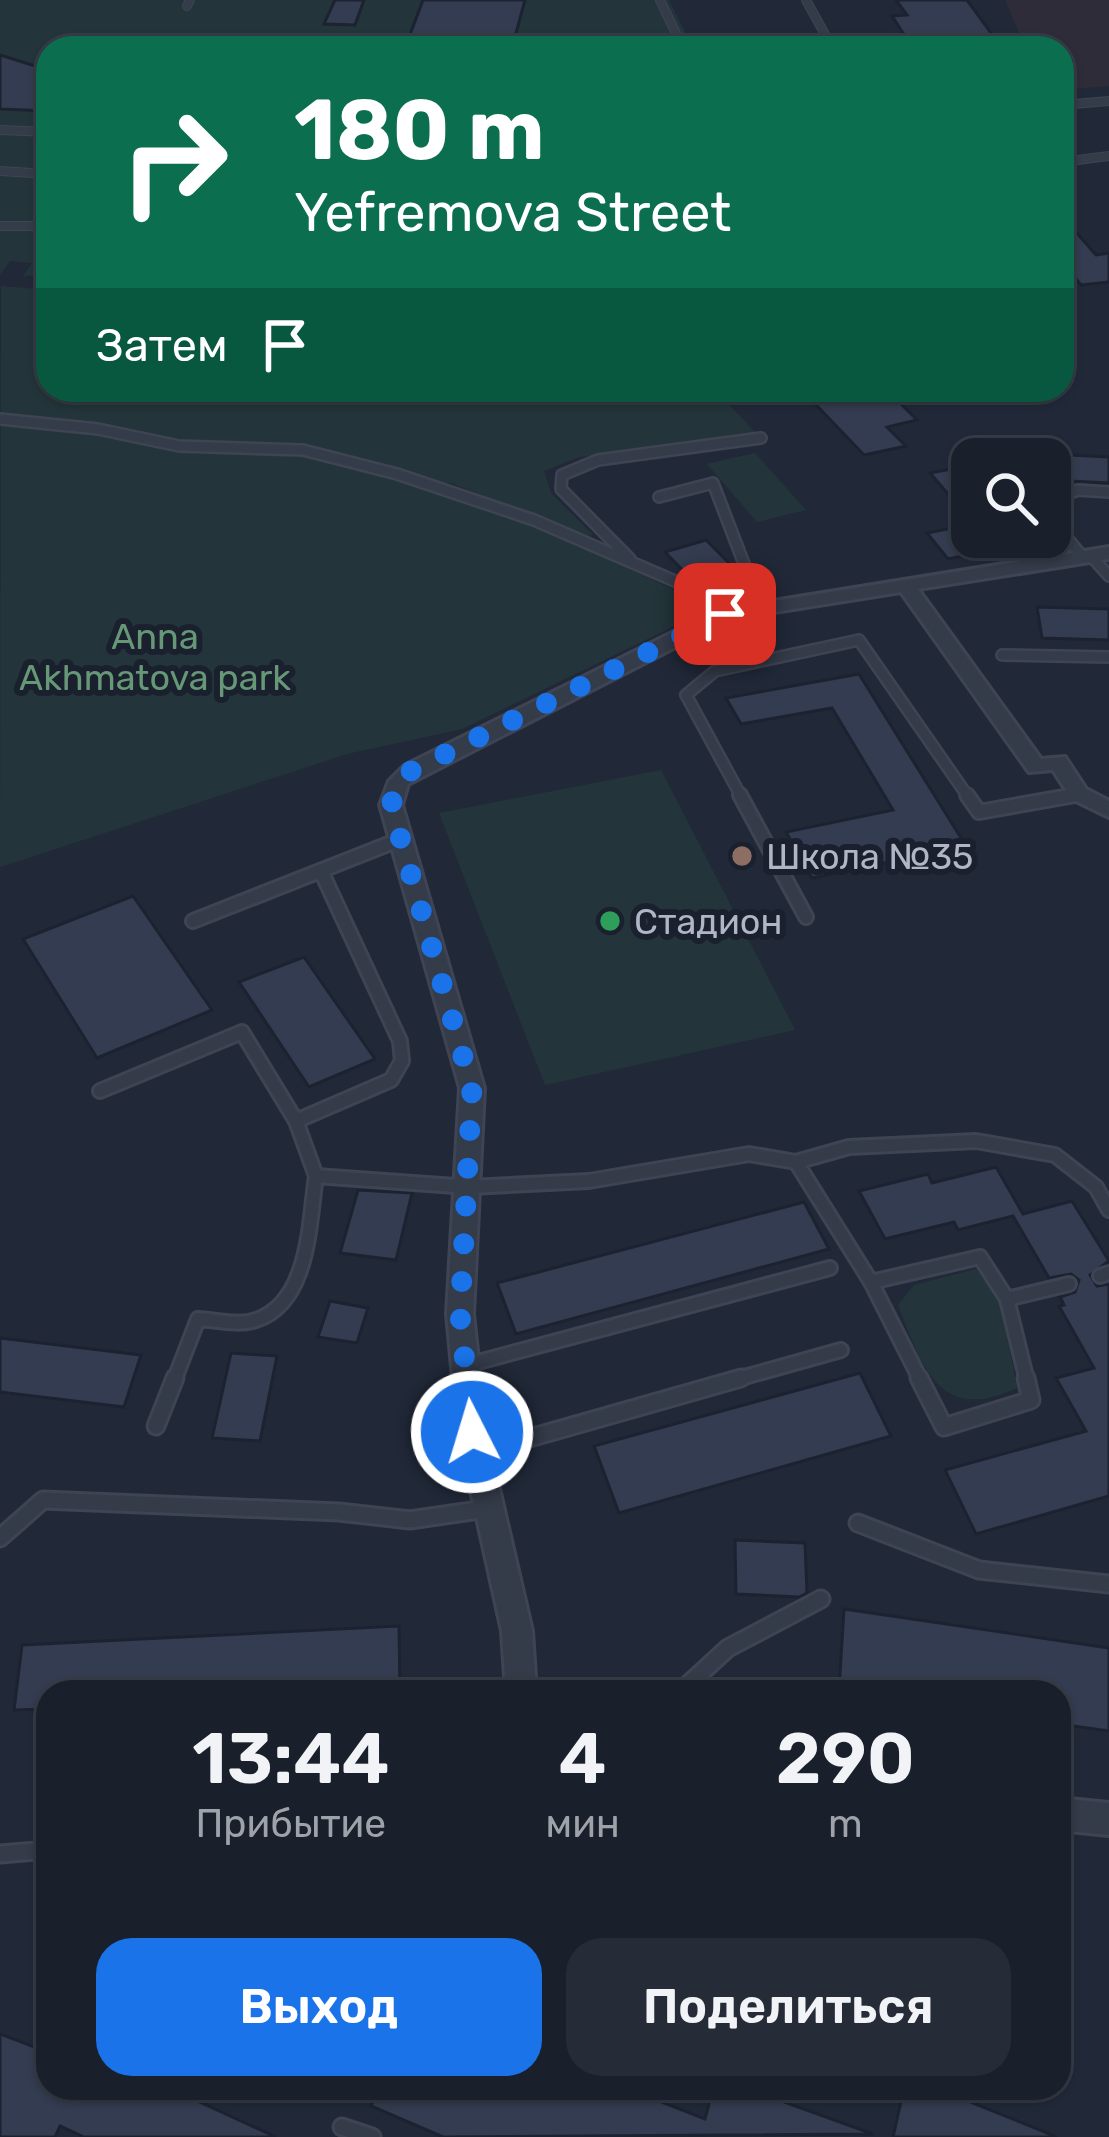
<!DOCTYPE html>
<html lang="ru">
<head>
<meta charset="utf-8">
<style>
  :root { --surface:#191f2b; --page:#262c37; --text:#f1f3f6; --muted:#9fa2a9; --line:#373d47; --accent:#1a73e8 }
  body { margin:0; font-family:Rubik,sans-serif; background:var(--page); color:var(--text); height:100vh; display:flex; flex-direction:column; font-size:45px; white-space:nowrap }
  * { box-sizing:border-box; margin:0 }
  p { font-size:39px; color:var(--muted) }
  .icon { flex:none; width:66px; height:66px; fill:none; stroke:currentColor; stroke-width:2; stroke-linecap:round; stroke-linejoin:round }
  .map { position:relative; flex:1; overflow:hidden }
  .details { position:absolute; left:36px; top:1680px; width:1035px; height:420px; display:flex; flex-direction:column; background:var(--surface); border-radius:36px; box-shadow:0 3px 9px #0004,0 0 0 3px var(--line) }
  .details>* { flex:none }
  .hud { position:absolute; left:36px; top:36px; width:1038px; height:366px; border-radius:36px; box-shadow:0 3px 9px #0004,0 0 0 3px var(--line); background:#0b6e4f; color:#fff; overflow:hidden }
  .controls { position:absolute; left:951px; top:438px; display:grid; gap:24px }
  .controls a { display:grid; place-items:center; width:120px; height:120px; border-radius:24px; background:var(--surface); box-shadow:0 3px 9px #0004,0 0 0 3px var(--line); font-size:60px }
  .pin { position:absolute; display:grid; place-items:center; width:102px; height:102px; color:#fff; margin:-51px; border-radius:24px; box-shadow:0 6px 18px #0006 }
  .me { position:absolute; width:132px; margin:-66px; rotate:355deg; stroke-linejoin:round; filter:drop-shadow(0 0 9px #0008) }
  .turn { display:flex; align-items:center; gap:42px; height:252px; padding:0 60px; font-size:54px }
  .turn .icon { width:156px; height:156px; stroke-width:2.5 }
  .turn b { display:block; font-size:84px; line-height:102px }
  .then { display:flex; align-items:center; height:114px; padding:0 60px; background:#0003; gap:24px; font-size:45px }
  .eta { display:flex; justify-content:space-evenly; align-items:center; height:204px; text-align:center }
  .eta b { font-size:72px; font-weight:600; line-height:84px }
  .action { display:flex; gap:24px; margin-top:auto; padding:24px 60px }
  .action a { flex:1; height:138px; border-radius:36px; background:var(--accent); color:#fff; font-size:48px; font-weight:600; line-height:138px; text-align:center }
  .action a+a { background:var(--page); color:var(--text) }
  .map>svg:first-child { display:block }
  .medical { fill:#2f2c3a }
  .green { fill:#23353a }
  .building { fill:#333c50; stroke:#1c2230; stroke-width:3 }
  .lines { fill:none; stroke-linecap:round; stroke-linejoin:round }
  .lane-far3-casing { stroke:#3e4453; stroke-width:10 }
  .lane-far2-casing { stroke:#3e4453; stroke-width:14 }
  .lane-far1-casing { stroke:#3e4453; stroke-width:18 }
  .lane-casing { stroke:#3e4453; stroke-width:21 }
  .street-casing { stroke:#3e4453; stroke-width:6 }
  .lane-far3 { stroke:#343b49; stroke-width:8 }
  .lane-far2 { stroke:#343b49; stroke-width:9 }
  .lane-far1 { stroke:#343b49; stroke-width:12 }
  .lane { stroke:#343b49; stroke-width:15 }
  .street { fill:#343b49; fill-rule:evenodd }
  .route { stroke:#1a73e8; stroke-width:21; stroke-dasharray:0 37.8 }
  .education-dot { fill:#8d6e63; stroke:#1a202e; stroke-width:4.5 }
  .leisure-dot { fill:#2e9e5b; stroke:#1a202e; stroke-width:4.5 }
  .labels { text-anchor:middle; stroke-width:12; stroke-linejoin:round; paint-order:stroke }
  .park-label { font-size:36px; fill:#669776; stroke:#1a202e }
  .poi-label { font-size:36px; fill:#afb6c6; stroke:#1a202e; text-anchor:start }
</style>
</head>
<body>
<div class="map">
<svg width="1109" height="2137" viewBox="0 0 1109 2137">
  <rect width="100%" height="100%" fill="#212939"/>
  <path class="medical" d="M 1005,0 L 1109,0 L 1109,86 L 1062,90 L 1062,48 L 1026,48 Z"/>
  <g class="green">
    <path d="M 0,0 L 669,0 L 693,48 L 48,48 L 48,275 L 23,276 L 32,263 L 10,261 L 0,275 Z"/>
    <path d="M 1,286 L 48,290 L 48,390 L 715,390 L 757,434 L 579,457 L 544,471 L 551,493 L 593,535 L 585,536 L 451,483 L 423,484 L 532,523 L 693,599 L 695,616 L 462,729 L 347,754 L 0,867 Z"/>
    <path d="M 755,453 L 806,510 L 757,522 L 707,464 Z"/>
    <path d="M 661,770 L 795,1030 L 545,1085 L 439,813 Z"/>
    <path d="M 976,1269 L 1000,1298 L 1017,1388 C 939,1424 923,1368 898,1305 L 914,1285 Z"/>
  </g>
  <g class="building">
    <path d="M 335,0 L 364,0 L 355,25 L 324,24 Z"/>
    <path d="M 423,0 L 525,0 L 512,48 L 405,48 Z"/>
    <path d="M 896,0 L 967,0 L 1002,48 L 964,48 L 955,36 L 907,39 L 892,16 L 907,15 Z"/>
    <path d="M 0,55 L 48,70 L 48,111 L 0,109 Z"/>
    <path d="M 1062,216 L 1096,255 L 1109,253 L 1109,282 L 1081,285 L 1062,262 Z"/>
    <path d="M 802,390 L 851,390 L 863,401 L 892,395 L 917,420 L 887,427 L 906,446 L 864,455 Z"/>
    <path d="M 1050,454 L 1109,457 L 1109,483 L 1050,480 Z"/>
    <path d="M 972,465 L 972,522 L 930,473 Z"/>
    <path d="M 972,524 L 972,554 L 948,559 L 927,533 Z"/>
    <path d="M 706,540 L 737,571 L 748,599 L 724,602 L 702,578 L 693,581 L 665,552 Z"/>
    <path d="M 1037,607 L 1109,609 L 1109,640 L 1042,638 Z"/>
    <path d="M 859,674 L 966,846 L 812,878 L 786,832 L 893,810 L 832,708 L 741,724 L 726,698 Z"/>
    <path d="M 133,896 L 212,1010 L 97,1058 L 23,939 Z"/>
    <path d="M 304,957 L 375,1059 L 309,1087 L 239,982 Z"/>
    <path d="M 996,1167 L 1023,1214 L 1072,1201 L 1109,1261 L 1090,1275 L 1097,1286 L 1109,1284 L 1109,1496 L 976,1534 L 945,1470 L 1086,1431 L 1056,1378 L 1094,1368 L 1059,1306 L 1064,1305 L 1060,1297 L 1075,1292 L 1079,1280 L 1071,1274 L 1049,1278 L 1013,1216 L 958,1230 L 954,1222 L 885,1239 L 859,1191 L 928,1174 L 932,1183 Z"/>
    <path d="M 358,1190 L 412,1193 L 396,1260 L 340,1253 Z"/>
    <path d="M 804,1202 L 829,1249 L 516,1334 L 497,1283 Z"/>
    <path d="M 330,1301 L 368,1308 L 357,1343 L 318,1337 Z"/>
    <path d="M 0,1338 L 141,1355 L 124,1407 L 0,1392 Z"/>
    <path d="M 231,1353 L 277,1356 L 260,1441 L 212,1438 Z"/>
    <path d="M 860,1373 L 891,1436 L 619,1513 L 594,1446 Z"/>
    <path d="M 735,1540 L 805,1543 L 807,1593 L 799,1597 L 736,1594 Z"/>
    <path d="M 844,1609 L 1109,1648 L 1109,1731 L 1059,1724 L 1059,1692 L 839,1690 Z"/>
    <path d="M 399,1626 L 400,1692 L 48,1692 L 48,1709 L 14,1710 L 22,1645 Z"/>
    <path d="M 0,2034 L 48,2052 L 48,2088 L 169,2088 L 276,2137 L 84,2137 L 60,2126 L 55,2137 L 0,2137 Z"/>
    <path d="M 379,2088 L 626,2088 L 705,2119 L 713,2088 L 746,2088 L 873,2134 L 443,2137 L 371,2106 Z"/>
    <path d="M 904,2088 L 936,2088 L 1057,2137 L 893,2137 Z"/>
  </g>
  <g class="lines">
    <g class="lane-far3-casing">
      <g id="lane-far3">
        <path d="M 660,0 L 683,48"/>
        <path d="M 187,6 L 190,0"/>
        <path d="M 796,48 L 827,38 L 806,0"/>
        <path d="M 1062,105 L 1109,101"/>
        <path d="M 0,130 L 48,132"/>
        <path d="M 1062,162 L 1109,156"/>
        <path d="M 0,171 L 48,174"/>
        <path d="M 0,226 L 48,226"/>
      </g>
    </g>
    <g class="lane-far2-casing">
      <g id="lane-far2">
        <path d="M 991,398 L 1050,390"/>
        <path d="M 0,419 L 98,429 L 179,446 L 303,450 L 397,474 L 534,520 L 677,582 L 725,614"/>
        <path d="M 659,497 L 713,483 L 761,608"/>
        <path d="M 1050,501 L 1078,490 L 1109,492"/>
        <path d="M 1050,518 L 1083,557"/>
        <path d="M 1091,556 L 1109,576"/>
        <path d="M 630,559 L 561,489 L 562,475 L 598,460 L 761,438"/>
        <path d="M 1002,655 L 1109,657"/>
        <path d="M 742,798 L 686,695 L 715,671 L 859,640 L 969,798"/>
        <path d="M 1058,798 L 1079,794"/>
      </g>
    </g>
    <g class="lane-far1-casing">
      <g id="lane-far1">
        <path d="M 740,795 L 806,917"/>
        <path d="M 967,795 L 979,812 L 1075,795"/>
        <path d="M 193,921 L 401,839"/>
        <path d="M 100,1091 L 242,1032 L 296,1121 L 391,1080 L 402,1061 L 400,1041 L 321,871"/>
        <path d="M 296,1121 L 316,1176 L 469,1187 L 589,1181 L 749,1154 L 796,1162 L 849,1147 L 976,1141 L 1055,1155 L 1096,1187 L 1109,1210"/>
        <path d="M 796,1162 L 871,1282"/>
        <path d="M 1100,1276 L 1109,1273"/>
        <path d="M 1007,1299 L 1069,1284"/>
        <path d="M 467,1365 L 830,1268"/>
        <path d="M 174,1381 L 198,1319 C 216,1320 238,1326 256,1320 C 310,1302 309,1222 316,1176"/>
        <path d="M 730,1381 L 841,1350"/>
        <path d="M 921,1381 L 871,1282 L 980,1257 L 1007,1299 L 1027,1381"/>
      </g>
    </g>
    <g class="lane-casing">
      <g id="lane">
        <path d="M 919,1378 L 944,1427 L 1031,1400 L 1026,1378"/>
        <path d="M 156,1426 L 175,1378"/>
        <path d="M 477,1453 L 741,1378"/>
        <path d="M 858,1523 L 979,1570 L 1109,1584"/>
        <path d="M 0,1538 L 43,1500 L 339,1512 L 410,1520 L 486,1509"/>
        <path d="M 680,1692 L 728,1648 L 821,1599"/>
        <path d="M 0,1854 L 48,1850"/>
        <path d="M 342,2127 L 372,2137"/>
      </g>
    </g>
    <g class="street-casing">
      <g id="street">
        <path d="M 1109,547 L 1109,559 L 918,589 L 1041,759 L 1065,757 L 1086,789 L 1109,801 L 1109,817 L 1072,799 L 1053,770 L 1029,772 L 901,592 L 730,619 L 408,784 L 402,805 L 484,1088 L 473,1314 L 486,1432 L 532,1631 L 536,1692 L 506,1692 L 502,1631 L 458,1432 L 447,1314 L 460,1088 L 380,805 L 389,781 L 404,766 L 718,610 Z"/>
        <path d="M 1059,1798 L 1109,1803 L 1109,1835 L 1059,1830 Z"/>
      </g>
    </g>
    <use href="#lane-far3" class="lane-far3"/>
    <use href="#lane-far2" class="lane-far2"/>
    <use href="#lane-far1" class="lane-far1"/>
    <use href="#lane" class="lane"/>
    <use href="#street" class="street"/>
  </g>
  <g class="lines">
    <path class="route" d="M 472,1432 L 460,1314 L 472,1088 L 391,805 L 399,781 L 411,771 L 725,614"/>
  </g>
  <circle class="education-dot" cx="742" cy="856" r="12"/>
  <circle class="leisure-dot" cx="610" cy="921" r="12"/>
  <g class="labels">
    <g class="park-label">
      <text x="155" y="649">Anna<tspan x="155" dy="41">Akhmatova park</tspan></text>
    </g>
    <g class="poi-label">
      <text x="766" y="869">Школа №35</text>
      <text x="634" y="934">Стадион</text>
    </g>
  </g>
</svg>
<div class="controls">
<a><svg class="icon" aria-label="search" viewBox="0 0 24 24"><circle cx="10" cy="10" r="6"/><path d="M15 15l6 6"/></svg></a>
</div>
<div class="pin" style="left:725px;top:614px;background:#d93025"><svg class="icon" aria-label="arrive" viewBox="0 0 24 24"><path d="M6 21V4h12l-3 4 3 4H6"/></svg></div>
<svg class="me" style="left:472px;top:1432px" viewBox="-20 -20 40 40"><circle r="17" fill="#1a73e8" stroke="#fff" stroke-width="3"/><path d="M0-11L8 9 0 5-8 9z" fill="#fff"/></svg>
<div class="hud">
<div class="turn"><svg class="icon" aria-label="right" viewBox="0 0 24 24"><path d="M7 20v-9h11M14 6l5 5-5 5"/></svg><div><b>180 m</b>Yefremova Street</div></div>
<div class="then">Затем<svg class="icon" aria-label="arrive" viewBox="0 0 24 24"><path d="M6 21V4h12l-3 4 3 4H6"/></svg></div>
</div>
<section class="details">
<div class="eta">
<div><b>13:44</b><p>Прибытие</p></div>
<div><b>4</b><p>мин</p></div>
<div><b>290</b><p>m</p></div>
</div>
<div class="action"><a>Выход</a><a>Поделиться</a></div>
</section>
</div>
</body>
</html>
